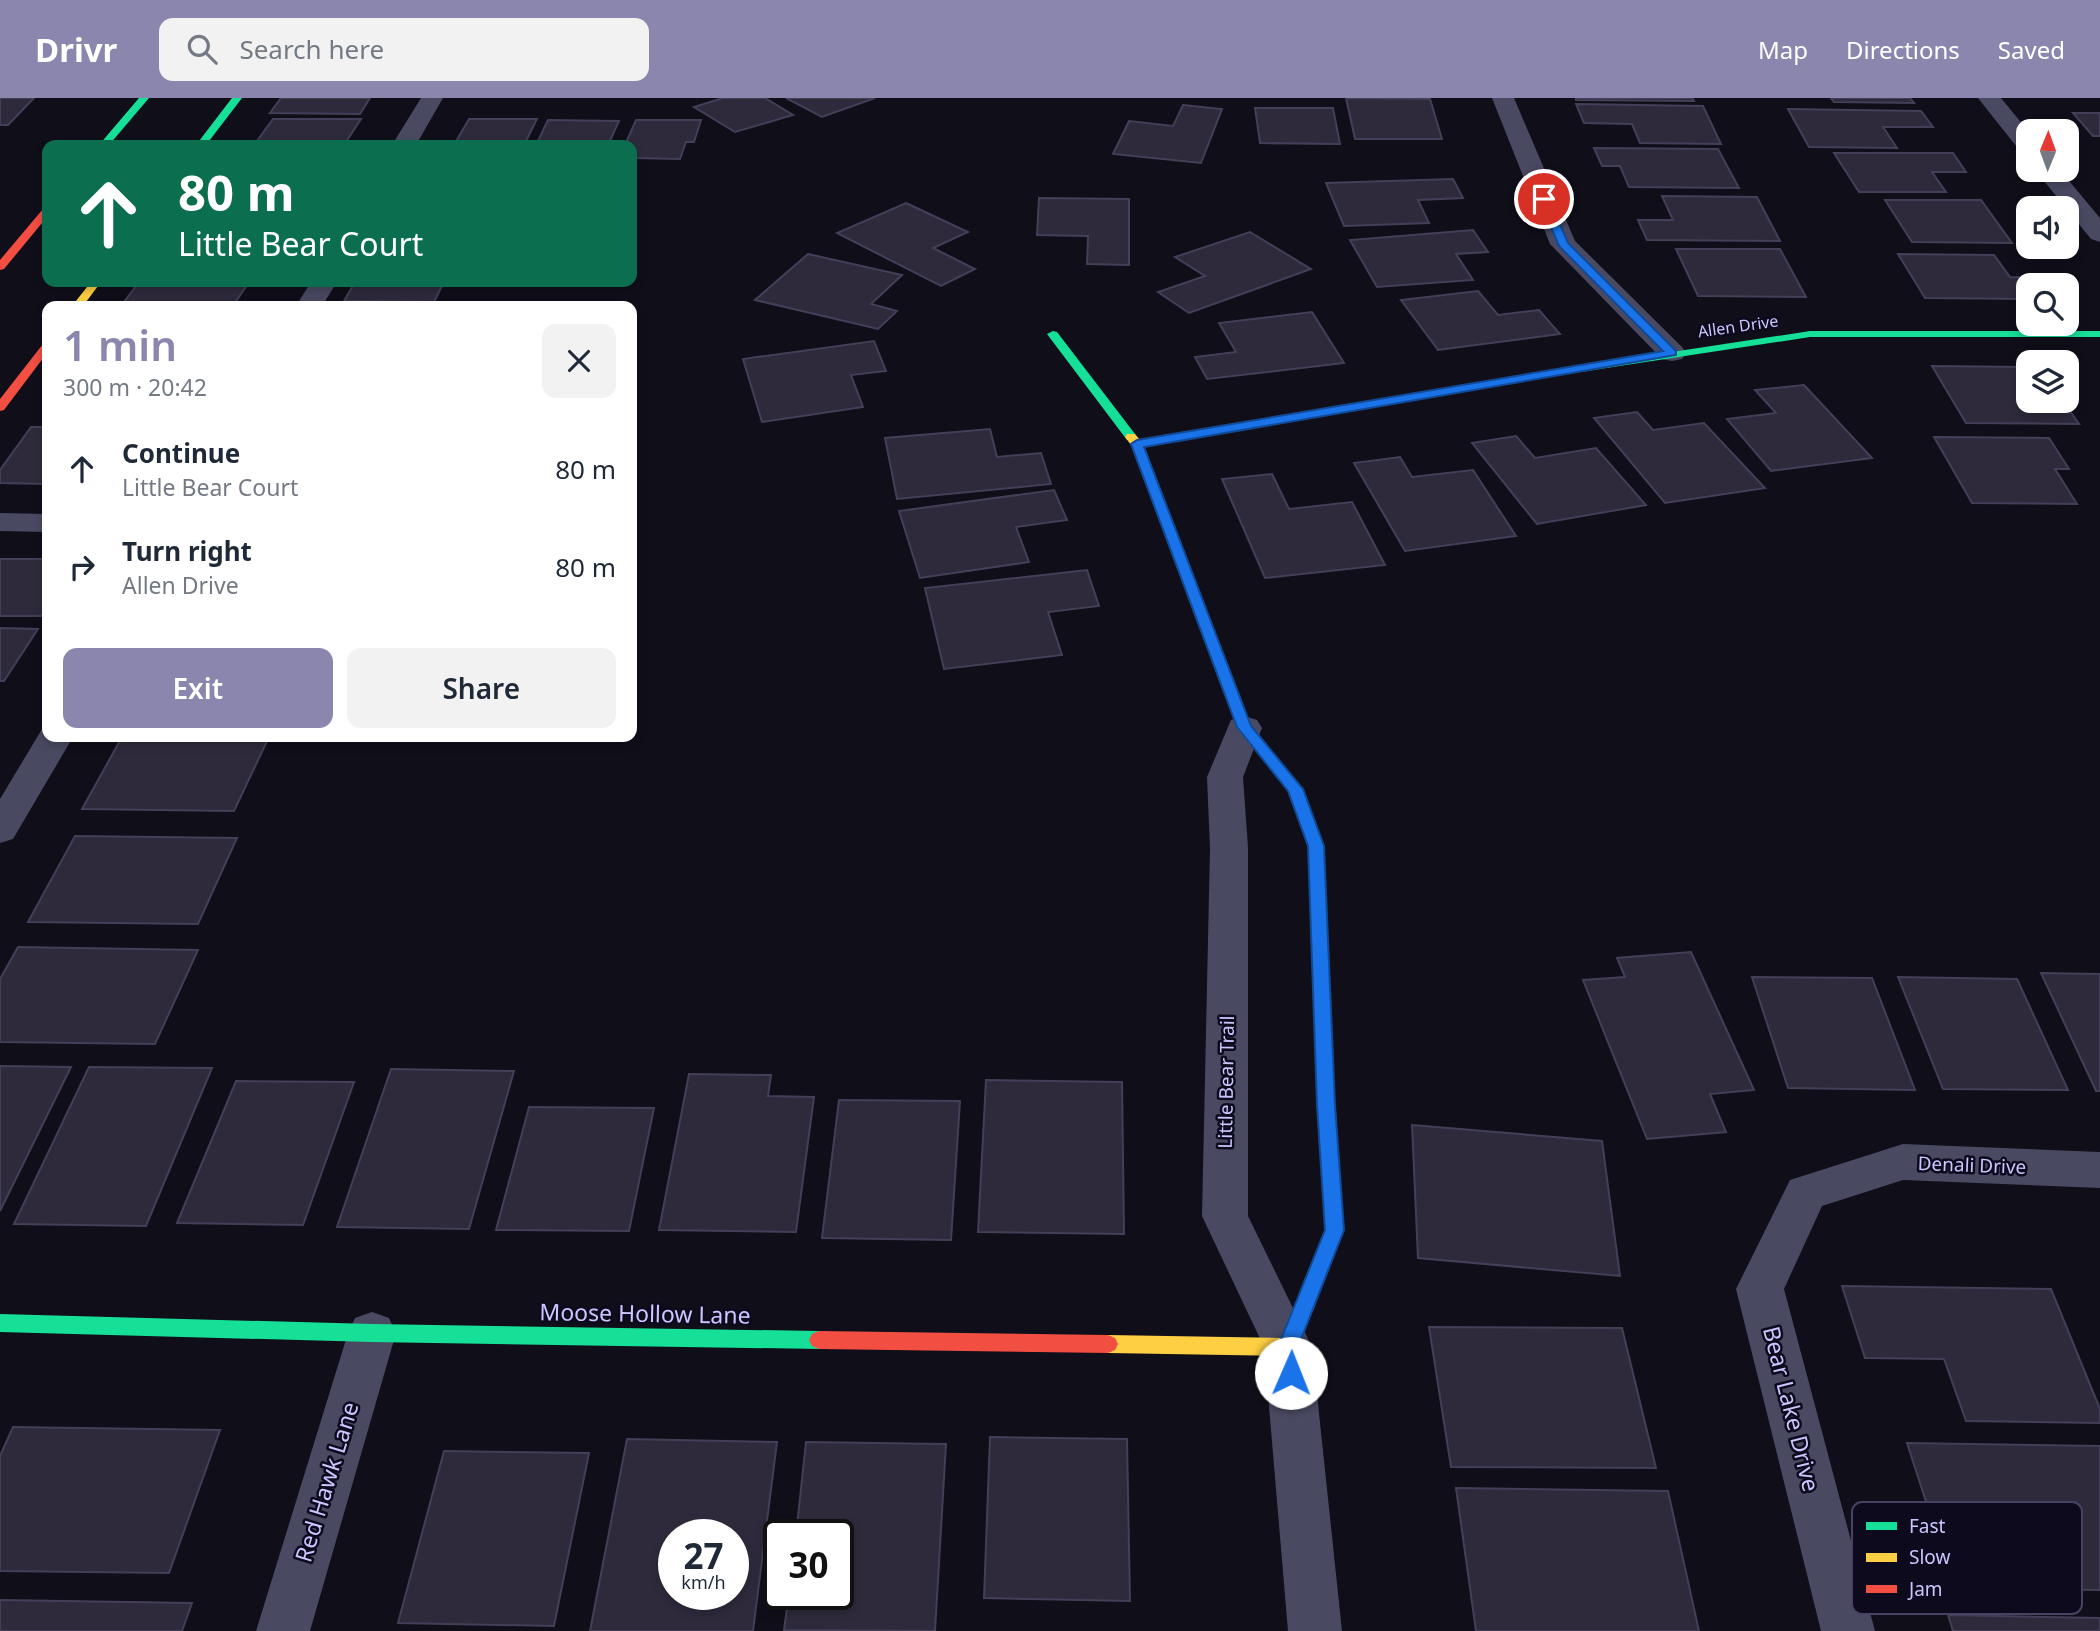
<!DOCTYPE html>
<html lang="en">
<head>
<meta charset="utf-8">
<style>
  :root { --surface:#fff; --page:#f2f2f3; --text:#1f2937; --muted:#747a83; --accent:#8a86ae }
  body { margin:0; font-family:"Noto Sans",sans-serif; background:var(--page); color:var(--text); height:100vh; display:flex; flex-direction:column; font-size:26px; white-space:nowrap }
  * { box-sizing:border-box; margin:0 }
  p { font-size:23px; color:var(--muted) }
  .icon { flex:none; width:38px; height:38px; fill:none; stroke:currentColor; stroke-width:2; stroke-linecap:round; stroke-linejoin:round }
  .map { position:relative; flex:1; overflow:hidden }
  .panel { position:absolute; left:42px; top:203px; width:595px; height:441px; display:flex; flex-direction:column; background:var(--surface); border-radius:14px; box-shadow:0 4px 10px #0003 }
  .panel>* { flex:none }
  .top-card { position:absolute; left:42px; top:42px; width:595px; height:147px; border-radius:14px; box-shadow:0 4px 10px #0003; background:#0b6e4f; color:#fff; overflow:hidden }
  .needle { width:46px; rotate:1deg }
  .tools { position:absolute; left:2016px; top:21px; display:grid; gap:14px }
  .tools a { display:grid; place-items:center; width:63px; height:63px; border-radius:14px; background:var(--surface); box-shadow:0 4px 10px #0003; font-size:35px }
  .speed { position:absolute; left:658px; top:1421px; display:flex; gap:14px; font-size:35px; font-weight:700; text-align:center }
  .speed>* { display:grid; place-content:center; width:91px; height:91px; border-radius:50%; background:var(--surface); box-shadow:0 4px 10px #0003; line-height:1 }
  .speed small { font-size:18px; font-weight:400 }
  .speed .limit { border:4px solid #111; border-radius:10px; background:#fff; color:#111 }
  .pin { position:absolute; display:grid; place-items:center; width:60px; height:60px; color:#fff; margin:-30px; border:4px solid #fff; border-radius:50%; box-shadow:0 2px 7px #0007 }
  .me { position:absolute; width:77px; margin:-38px; rotate:1deg; stroke-linejoin:round; filter:drop-shadow(0 0 5px #0008) }
  .turn { display:flex; align-items:center; gap:24px; height:147px; padding:0 21px; font-size:32px }
  .turn .icon { width:91px; height:91px; stroke-width:2.5 }
  .turn b { display:block; font-size:49px; line-height:60px }
  .round { display:grid; place-items:center; flex:none; width:74px; height:74px; border-radius:14px; background:var(--page) }
  .head { display:flex; align-items:center; justify-content:space-between; height:119px; padding:0 21px }
  h1 { font-size:42px; font-weight:600; line-height:52px; color:var(--accent) }
  .cta { display:flex; gap:14px; margin-top:auto; padding:14px 21px }
  .cta a { flex:1; height:80px; border-radius:14px; background:var(--accent); color:#fff; font-size:28px; font-weight:600; line-height:80px; text-align:center }
  .cta a+a { background:var(--page); color:var(--text) }
  ul { padding:0; list-style:none }
  li { display:flex; align-items:center; gap:21px; height:98px; padding:0 21px }
  li div { flex:1 }
  li b { display:block; font-size:26px }
  li em { font-style:normal }
  header { display:flex; align-items:center; gap:42px; box-sizing:border-box; height:98px; padding:0 35px; background:var(--accent); color:#fff }
  header strong { font-size:33px }
  nav { display:flex; gap:38px; margin-inline-start:auto; font-size:24px }
  .search { width:490px; height:63px; background:var(--page); display:flex; align-items:center; gap:18px; box-sizing:border-box; padding:0 24px; border-radius:14px; color:var(--muted); font-size:26px }
  .map>svg:first-child { display:block }
  .building { fill:#2e2a3c; stroke:#433f58; stroke-width:2; fill-rule:evenodd }
  .lines { fill:none; stroke-linecap:round; stroke-linejoin:round }
  .street { fill:#494962; fill-rule:evenodd }
  .fast { fill:#16e098; fill-rule:evenodd }
  .slow { fill:#ffcf43; fill-rule:evenodd }
  .jam { fill:#f24e42; fill-rule:evenodd }
  .route { fill:#1a73e8; stroke:#114b97; stroke-width:2 }
  .labels { text-anchor:middle; stroke-width:5; stroke-linejoin:round; paint-order:stroke }
  .far-street-label { font-size:16px; fill:#cbc6ff; stroke:#0d0a1d }
  .street-label { font-size:19px; fill:#cbc6ff; stroke:#0d0a1d }
  .near-street-label { font-size:23px; fill:#cbc6ff; stroke:#0d0a1d }
  .key { fill:#0d0a1d; stroke:#464261; stroke-width:2 }
  .key-label { font-size:19px; fill:#cbc6ff }
</style>
</head>
<body>
<header>
<strong>Drivr</strong>
<div class="search"><svg class="icon" aria-label="search" viewBox="0 0 24 24"><circle cx="10" cy="10" r="6"/><path d="M15 15l6 6"/></svg>Search here</div>
<nav><a>Map</a><a>Directions</a><a>Saved</a></nav>
</header>
<div class="map">
<svg width="2100" height="1533" viewBox="0 0 2100 1533">
  <rect width="100%" height="100%" fill="#100e19"/>
  <g class="building">
    <path d="M 0,0 L 34,0 L 8,27 L 0,27 Z"/>
    <path d="M 281,0 L 370,0 L 360,16 L 270,15 Z"/>
    <path d="M 723,0 L 765,0 L 793,17 L 735,34 L 694,9 Z"/>
    <path d="M 786,0 L 875,0 L 822,19 Z"/>
    <path d="M 1346,0 L 1430,1 L 1442,41 L 1355,41 Z"/>
    <path d="M 1576,0 L 1692,0 L 1694,3 L 1576,2 Z"/>
    <path d="M 1831,0 L 1910,0 L 1914,5 L 1834,4 Z"/>
    <path d="M 1576,6 L 1703,8 L 1721,46 L 1640,45 L 1632,26 L 1584,25 Z"/>
    <path d="M 1183,7 L 1222,11 L 1201,65 L 1113,56 L 1129,23 L 1173,28 Z"/>
    <path d="M 1255,10 L 1333,10 L 1340,46 L 1260,45 Z"/>
    <path d="M 1788,11 L 1921,13 L 1933,29 L 1883,29 L 1897,50 L 1809,49 Z"/>
    <path d="M 2073,15 L 2100,15 L 2100,38 L 2093,38 Z"/>
    <path d="M 273,21 L 361,21 L 344,47 L 254,47 Z"/>
    <path d="M 469,21 L 537,21 L 524,47 L 455,45 Z"/>
    <path d="M 548,22 L 619,23 L 609,45 L 536,47 Z"/>
    <path d="M 636,22 L 701,22 L 694,44 L 686,44 L 680,61 L 632,60 L 632,47 L 625,47 Z"/>
    <path d="M 1594,50 L 1718,51 L 1739,90 L 1629,89 L 1620,68 L 1602,68 Z"/>
    <path d="M 1834,55 L 1953,55 L 1966,74 L 1932,74 L 1946,94 L 1859,94 Z"/>
    <path d="M 1453,81 L 1463,100 L 1418,102 L 1429,125 L 1344,128 L 1326,85 Z"/>
    <path d="M 1662,98 L 1757,99 L 1780,143 L 1647,142 L 1638,122 L 1673,122 Z"/>
    <path d="M 1039,100 L 1129,101 L 1129,167 L 1087,166 L 1088,138 L 1037,137 Z"/>
    <path d="M 1885,102 L 1981,102 L 2012,145 L 1912,144 Z"/>
    <path d="M 906,105 L 968,134 L 933,150 L 975,171 L 941,188 L 837,135 Z"/>
    <path d="M 1473,132 L 1488,154 L 1456,156 L 1473,182 L 1377,189 L 1350,142 Z"/>
    <path d="M 1250,134 L 1311,171 L 1189,215 L 1158,194 L 1205,178 L 1175,159 Z"/>
    <path d="M 1676,151 L 1780,151 L 1806,199 L 1698,198 Z"/>
    <path d="M 808,156 L 902,177 L 871,206 L 897,213 L 878,231 L 755,202 Z"/>
    <path d="M 1898,156 L 1994,157 L 2010,179 L 2048,180 L 2053,187 L 2028,187 L 2028,201 L 1925,200 Z"/>
    <path d="M 139,184 L 249,184 L 233,208 L 121,208 Z"/>
    <path d="M 355,184 L 444,184 L 434,204 L 344,203 Z"/>
    <path d="M 1478,193 L 1498,217 L 1539,212 L 1560,236 L 1438,252 L 1401,202 Z"/>
    <path d="M 1312,214 L 1344,265 L 1207,281 L 1195,259 L 1236,254 L 1219,225 Z"/>
    <path d="M 874,243 L 886,273 L 851,277 L 863,309 L 762,324 L 743,261 Z"/>
    <path d="M 1932,268 L 2028,269 L 2028,303 L 2063,303 L 2079,326 L 1966,325 Z"/>
    <path d="M 1804,287 L 1872,360 L 1771,373 L 1727,321 L 1776,315 L 1755,292 Z"/>
    <path d="M 1637,314 L 1653,332 L 1704,325 L 1765,390 L 1665,405 L 1594,320 Z"/>
    <path d="M 31,329 L 47,329 L 47,386 L 0,385 L 0,372 Z"/>
    <path d="M 990,331 L 997,359 L 1041,355 L 1051,386 L 897,401 L 885,340 Z"/>
    <path d="M 1516,338 L 1535,360 L 1596,350 L 1646,407 L 1537,426 L 1472,345 Z"/>
    <path d="M 1934,339 L 2049,340 L 2069,371 L 2055,371 L 2077,406 L 1972,405 Z"/>
    <path d="M 1400,359 L 1412,379 L 1473,372 L 1516,438 L 1405,453 L 1354,365 Z"/>
    <path d="M 1272,376 L 1289,411 L 1352,404 L 1385,467 L 1265,480 L 1222,381 Z"/>
    <path d="M 1054,392 L 1067,422 L 1016,429 L 1029,464 L 920,480 L 899,413 Z"/>
    <path d="M 0,461 L 47,461 L 47,509 L 41,518 L 0,518 Z"/>
    <path d="M 1087,472 L 1099,508 L 1048,514 L 1062,557 L 944,571 L 925,490 Z"/>
    <path d="M 0,530 L 38,531 L 4,583 L 0,583 Z"/>
    <path d="M 122,639 L 269,639 L 234,713 L 82,711 Z"/>
    <path d="M 75,738 L 237,740 L 198,826 L 28,824 Z"/>
    <path d="M 18,849 L 198,852 L 155,946 L 0,944 L 0,881 Z"/>
    <path d="M 1691,854 L 1754,992 L 1710,996 L 1726,1034 L 1647,1041 L 1583,882 L 1625,879 L 1617,860 Z"/>
    <path d="M 2041,875 L 2100,876 L 2100,993 L 2096,993 Z"/>
    <path d="M 1752,879 L 1872,880 L 1915,992 L 1788,990 Z"/>
    <path d="M 1898,879 L 2017,881 L 2068,992 L 1943,991 Z"/>
    <path d="M 0,968 L 71,969 L 0,1113 Z"/>
    <path d="M 89,969 L 212,970 L 146,1128 L 14,1126 Z"/>
    <path d="M 391,971 L 514,973 L 469,1131 L 337,1129 Z"/>
    <path d="M 689,976 L 771,977 L 768,998 L 814,999 L 796,1134 L 659,1132 Z"/>
    <path d="M 986,982 L 1122,984 L 1124,1136 L 978,1134 Z"/>
    <path d="M 236,983 L 354,984 L 303,1127 L 177,1125 Z"/>
    <path d="M 839,1002 L 960,1003 L 951,1142 L 822,1140 Z"/>
    <path d="M 529,1009 L 654,1010 L 629,1133 L 496,1132 Z"/>
    <path d="M 1412,1027 L 1602,1043 L 1620,1178 L 1418,1160 Z"/>
    <path d="M 1842,1188 L 2051,1191 L 2100,1311 L 2100,1325 L 1966,1323 L 1944,1261 L 1865,1260 Z"/>
    <path d="M 1429,1229 L 1622,1230 L 1656,1370 L 1451,1369 Z"/>
    <path d="M 13,1329 L 220,1332 L 169,1475 L 0,1473 L 0,1358 Z"/>
    <path d="M 990,1339 L 1127,1341 L 1130,1503 L 984,1500 Z"/>
    <path d="M 627,1341 L 777,1344 L 753,1533 L 590,1533 ZM 674,1437 L 733,1437 L 733,1496 L 674,1496 Z"/>
    <path d="M 806,1344 L 946,1346 L 935,1533 L 784,1532 L 789,1496 L 838,1496 L 838,1437 L 796,1437 Z"/>
    <path d="M 1907,1345 L 2100,1348 L 2100,1492 L 1954,1490 Z"/>
    <path d="M 444,1353 L 589,1355 L 554,1528 L 398,1525 Z"/>
    <path d="M 1456,1390 L 1668,1393 L 1699,1533 L 1476,1533 Z"/>
    <path d="M 0,1502 L 192,1505 L 182,1533 L 0,1533 Z"/>
    <path d="M 1948,1517 L 2100,1520 L 2100,1533 L 1953,1533 Z"/>
  </g>
  <g class="lines">
    <g class="street">
      <path d="M 421,0 L 443,0 L 416,47 L 392,47 Z"/>
      <path d="M 1492,0 L 1514,0 L 1575,143 L 1682,249 L 1686,255 L 1682,261 L 1672,263 L 1662,261 L 1550,146 Z"/>
      <path d="M 1978,0 L 2001,0 L 2028,33 L 2028,55 L 2020,53 Z"/>
      <path d="M 2035,72 L 2060,72 L 2100,120 L 2100,144 L 2091,141 Z"/>
      <path d="M 311,184 L 337,184 L 322,208 L 296,208 Z"/>
      <path d="M 0,415 L 47,416 L 47,434 L 0,433 Z"/>
      <path d="M 1244,618 L 1257,622 L 1262,630 L 1243,679 L 1248,750 L 1248,1118 L 1312,1249 L 1342,1533 L 1288,1533 L 1264,1249 L 1202,1118 L 1210,750 L 1207,679 L 1231,622 Z"/>
      <path d="M 47,629 L 47,639 L 73,639 L 13,741 L 0,745 L 0,701 L 42,631 Z"/>
      <path d="M 1903,1046 L 2100,1054 L 2100,1090 L 1903,1082 L 1822,1108 L 1784,1191 L 1875,1533 L 1821,1533 L 1736,1191 L 1790,1082 Z"/>
      <path d="M 372,1214 L 389,1220 L 396,1235 L 310,1533 L 256,1533 L 348,1235 L 355,1220 Z"/>
    </g>
    <g class="fast">
      <path d="M 139,0 L 149,0 L 109,47 L 99,47 Z"/>
      <path d="M 232,0 L 242,0 L 206,47 L 196,47 Z"/>
      <path d="M 1053,233 L 1057,234 L 1135,336 L 1135,342 L 1127,342 L 1047,236 Z"/>
      <path d="M 1810,233 L 2100,233 L 2100,239 L 1810,239 L 1554,278 L 1548,275 L 1554,272 Z"/>
      <path d="M 1259,643 L 1264,645 L 1303,691 L 1324,748 L 1335,1007 L 1343,1132 L 1314,1210 L 1311,1216 L 1304,1218 L 1297,1216 L 1294,1210 L 1325,1132 L 1317,1007 L 1308,748 L 1288,693 L 1252,648 Z"/>
      <path d="M 0,1216 L 372,1226 L 819,1233 L 826,1236 L 829,1242 L 826,1248 L 819,1251 L 372,1244 L 0,1234 Z"/>
    </g>
    <g class="slow">
      <path d="M 91,184 L 101,184 L 83,208 L 72,208 Z"/>
      <path d="M 1554,272 L 1560,275 L 1558,277 L 1144,348 L 1251,628 L 1266,648 L 1259,653 L 1254,651 L 1237,630 L 1131,347 L 1125,339 L 1127,336 L 1135,336 L 1140,342 Z"/>
      <path d="M 1304,1202 L 1311,1204 L 1314,1210 L 1295,1255 L 1288,1258 L 1108,1255 L 1101,1252 L 1098,1246 L 1101,1240 L 1108,1237 L 1282,1240 L 1297,1204 Z"/>
    </g>
    <g class="jam">
      <path d="M 47,110 L 47,119 L 4,171 L 0,172 L 0,162 L 43,111 Z"/>
      <path d="M 47,245 L 47,255 L 4,312 L 0,313 L 0,301 L 43,246 Z"/>
      <path d="M 819,1233 L 1108,1237 L 1115,1240 L 1118,1246 L 1115,1252 L 1108,1255 L 819,1251 L 812,1248 L 809,1242 L 812,1236 Z"/>
    </g>
  </g>
  <path class="route" d="M 1541,98 L 1549,101 L 1568,145 L 1676,253 L 1676,257 L 1144,349 L 1251,628 L 1303,691 L 1324,748 L 1335,1007 L 1344,1132 L 1298,1249 L 1301,1275 L 1298,1281 L 1291,1284 L 1284,1281 L 1278,1249 L 1325,1132 L 1317,1007 L 1308,748 L 1288,693 L 1237,629 L 1131,346 L 1137,342 L 1663,253 L 1559,148 L 1539,101 Z"/>
  <g class="labels">
    <g class="far-street-label">
      <text transform="translate(1738 228) rotate(-8)" y="6">Allen Drive</text>
    </g>
    <g class="street-label">
      <text transform="translate(1226 984) rotate(-89)" y="7">Little Bear Trail</text>
      <text transform="translate(1972 1067) rotate(2)" y="7">Denali Drive</text>
    </g>
    <g class="near-street-label">
      <text transform="translate(645 1216) rotate(1)" y="8">Moose Hollow Lane</text>
      <text transform="translate(1791 1311) rotate(76)" y="8">Bear Lake Drive</text>
      <text transform="translate(327 1384) rotate(-73)" y="8">Red Hawk Lane</text>
    </g>
  </g>
  <rect x="1852" y="1404" width="230" height="112" rx="10" class="key"/>
  <rect x="1866" y="1424" width="31" height="8" fill="#16e098"/>
  <rect x="1866" y="1455" width="31" height="9" fill="#ffcf43"/>
  <rect x="1866" y="1487" width="31" height="8" fill="#f24e42"/>
  <g class="key-label">
    <text x="1909" y="1435">Fast</text>
    <text x="1909" y="1466">Slow</text>
    <text x="1909" y="1498">Jam</text>
  </g>
</svg>
<div class="tools">
<a><svg class="needle" viewBox="-14 -14 28 28"><path d="M0-13l5 13h-10z" fill="#e53935"/><path d="M0 13l5-13h-10z" fill="#747a83"/></svg></a>
<a><svg class="icon" aria-label="sound" viewBox="0 0 24 24"><path d="M4 9h4l5-4v14l-5-4H4zM17 9q2 3 0 6"/></svg></a>
<a><svg class="icon" aria-label="search" viewBox="0 0 24 24"><circle cx="10" cy="10" r="6"/><path d="M15 15l6 6"/></svg></a>
<a><svg class="icon" aria-label="layers" viewBox="0 0 24 24"><path d="M12 4l9 5-9 5-9-5zM3 14l9 5 9-5"/></svg></a>
</div>
<div class="speed"><div>27<small>km/h</small></div><div class="limit">30</div></div>
<div class="pin" style="left:1544px;top:101px;background:#d93025"><svg class="icon" aria-label="arrive" viewBox="0 0 24 24"><path d="M6 21V4h12l-3 4 3 4H6"/></svg></div>
<svg class="me" style="left:1291px;top:1275px" viewBox="-20 -20 40 40"><circle r="19" fill="#fff"/><path d="M0-13L10 11 0 6-10 11z" fill="#1a73e8"/></svg>
<div class="top-card">
<div class="turn"><svg class="icon" aria-label="ahead" viewBox="0 0 24 24"><path d="M12 20V5M6 11l6-6 6 6"/></svg><div><b>80 m</b>Little Bear Court</div></div>
</div>
<section class="panel">
<div class="head"><div><h1>1 min</h1><p>300 m · 20:42</p></div><a class="round"><svg class="icon" aria-label="close" viewBox="0 0 24 24"><path d="M6 6l12 12M18 6L6 18"/></svg></a></div>
<ul>
<li><svg class="icon" aria-label="ahead" viewBox="0 0 24 24"><path d="M12 20V5M6 11l6-6 6 6"/></svg><div><b>Continue</b><p>Little Bear Court</p></div><em>80 m</em></li>
<li><svg class="icon" aria-label="right" viewBox="0 0 24 24"><path d="M7 20v-9h11M14 6l5 5-5 5"/></svg><div><b>Turn right</b><p>Allen Drive</p></div><em>80 m</em></li>
</ul>
<div class="cta"><a>Exit</a><a>Share</a></div>
</section>
</div>
</body>
</html>
